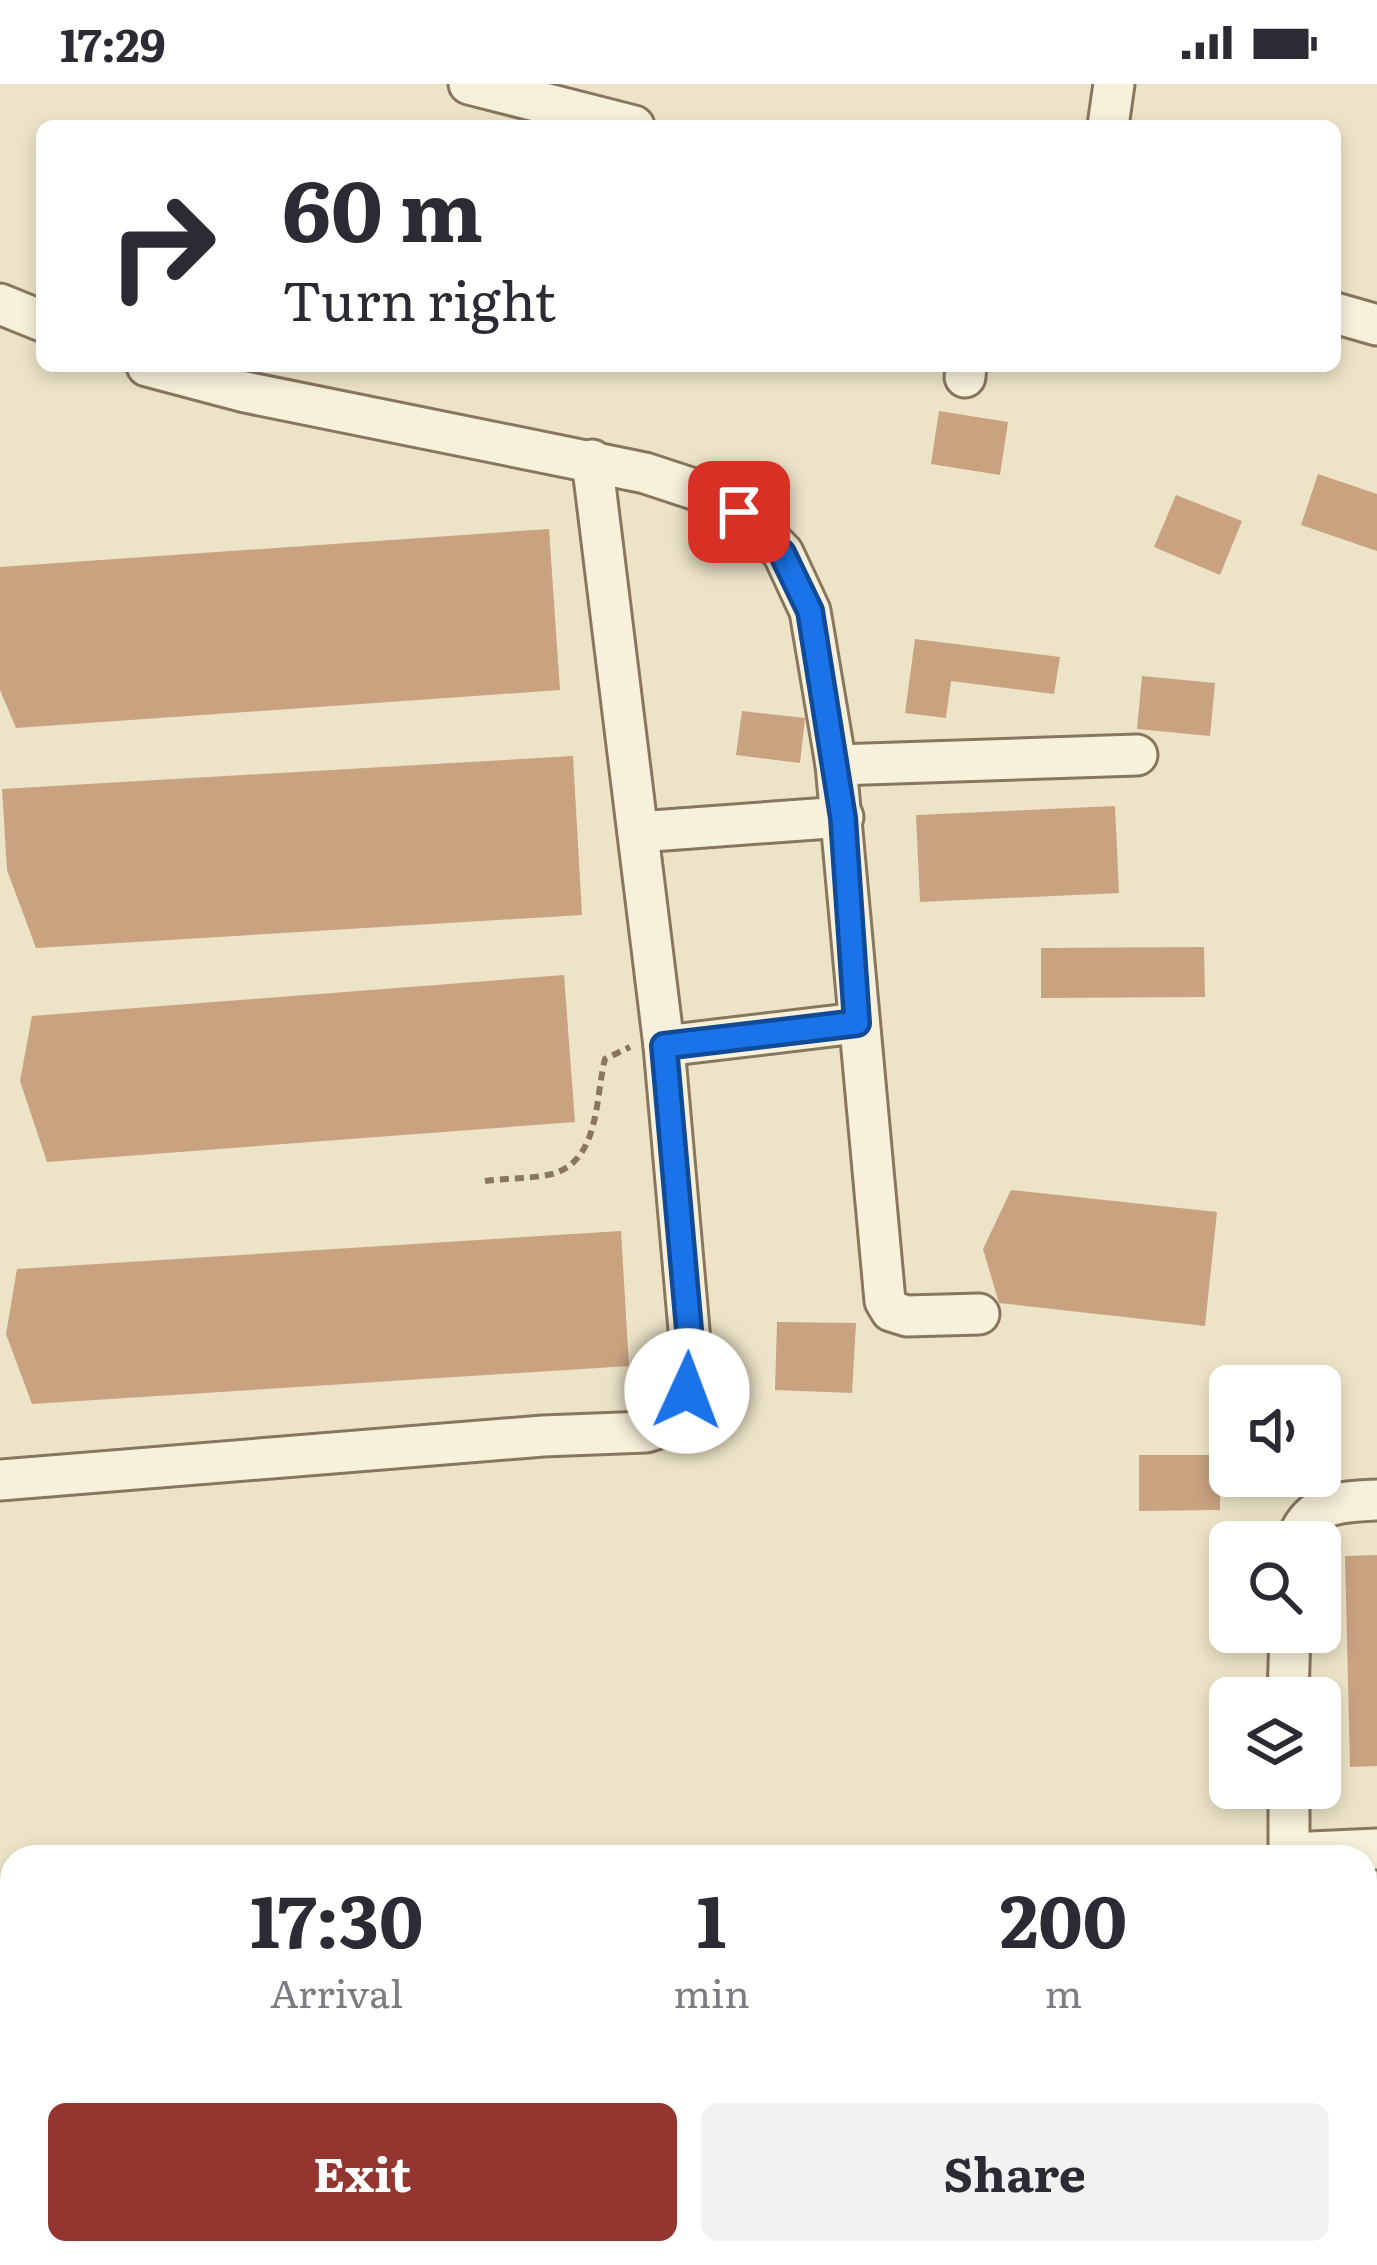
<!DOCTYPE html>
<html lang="en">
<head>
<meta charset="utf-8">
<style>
  :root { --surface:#fff; --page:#f2f2f3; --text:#2b2b33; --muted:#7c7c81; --accent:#943630 }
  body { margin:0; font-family:Literata,serif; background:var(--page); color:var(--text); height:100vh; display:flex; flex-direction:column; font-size:45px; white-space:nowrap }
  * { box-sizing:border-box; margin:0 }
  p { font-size:39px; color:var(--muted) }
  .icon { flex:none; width:66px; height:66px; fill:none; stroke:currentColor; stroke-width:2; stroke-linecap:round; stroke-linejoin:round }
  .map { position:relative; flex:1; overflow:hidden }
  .panel { position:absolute; left:0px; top:1761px; width:1377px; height:420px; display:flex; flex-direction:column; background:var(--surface); border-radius:36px 36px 0 0; box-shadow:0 6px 18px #0003 }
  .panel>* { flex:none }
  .hud { position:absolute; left:36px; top:36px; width:1305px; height:252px; border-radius:18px; box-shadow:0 6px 18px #0003; background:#fff; color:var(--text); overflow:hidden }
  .buttons { position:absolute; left:1209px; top:1281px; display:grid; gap:24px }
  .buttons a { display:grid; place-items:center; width:132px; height:132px; border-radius:18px; background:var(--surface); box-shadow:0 6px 18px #0003; font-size:60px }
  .pin { position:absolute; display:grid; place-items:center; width:102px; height:102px; color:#fff; margin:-51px; border-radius:24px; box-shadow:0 6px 18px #0006 }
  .me { position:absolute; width:132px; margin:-66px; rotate:2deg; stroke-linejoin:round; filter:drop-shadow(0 0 9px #0008) }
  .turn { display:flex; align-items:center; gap:42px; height:252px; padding:0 48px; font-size:54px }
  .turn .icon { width:156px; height:156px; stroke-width:2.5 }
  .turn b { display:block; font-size:84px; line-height:102px }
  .eta { display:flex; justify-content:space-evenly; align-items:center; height:204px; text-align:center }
  .eta b { font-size:72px; font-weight:700; line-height:84px }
  .primary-button { display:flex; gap:24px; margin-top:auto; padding:24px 48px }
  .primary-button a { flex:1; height:138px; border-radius:18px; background:var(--accent); color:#fff; font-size:48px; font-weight:700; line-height:138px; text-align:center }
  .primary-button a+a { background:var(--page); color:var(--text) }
  .status { display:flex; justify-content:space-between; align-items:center; height:84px; padding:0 60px; background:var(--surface); direction:ltr }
  .status svg { height:33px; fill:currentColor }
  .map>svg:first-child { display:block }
  .building { fill:#c9a280 }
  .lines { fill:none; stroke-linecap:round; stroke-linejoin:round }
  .minor-casing { stroke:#88765e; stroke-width:45 }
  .path { stroke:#88765e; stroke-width:6; stroke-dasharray:9 6; stroke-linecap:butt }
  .minor { stroke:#f7f1db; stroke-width:39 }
  .route-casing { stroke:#114b97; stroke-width:30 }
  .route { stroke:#1a73e8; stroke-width:21 }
</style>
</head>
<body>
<div class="status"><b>17:29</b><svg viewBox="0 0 49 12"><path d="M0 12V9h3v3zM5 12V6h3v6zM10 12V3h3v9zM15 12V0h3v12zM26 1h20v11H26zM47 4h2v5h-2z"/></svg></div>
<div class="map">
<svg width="1377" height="2181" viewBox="0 0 1377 2181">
  <rect width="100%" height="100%" fill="#ede4c8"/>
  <g class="building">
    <path d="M 939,327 L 1008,338 L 1000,391 L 931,380 Z"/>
    <path d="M 1318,390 L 1377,410 L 1377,467 L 1301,441 Z"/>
    <path d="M 1176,411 L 1242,437 L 1220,491 L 1154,463 Z"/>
    <path d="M 549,445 L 560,606 L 16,644 L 0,606 L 0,483 Z"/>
    <path d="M 915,555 L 1060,573 L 1054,610 L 951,597 L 946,634 L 905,629 Z"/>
    <path d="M 1142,592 L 1215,599 L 1210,652 L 1137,645 Z"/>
    <path d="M 742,627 L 805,634 L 800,679 L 736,671 Z"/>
    <path d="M 573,672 L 582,831 L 36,864 L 7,786 L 2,705 Z"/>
    <path d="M 1115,722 L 1119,809 L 920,818 L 916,731 Z"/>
    <path d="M 1204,863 L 1205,913 L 1041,914 L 1041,864 Z"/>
    <path d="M 564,891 L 575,1038 L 47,1078 L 20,997 L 32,932 Z"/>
    <path d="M 1011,1106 L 1217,1128 L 1205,1242 L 999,1219 L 983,1165 Z"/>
    <path d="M 621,1147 L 629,1282 L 32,1320 L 6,1250 L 17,1185 Z"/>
    <path d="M 777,1238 L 856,1239 L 852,1309 L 775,1306 Z"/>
    <path d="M 1139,1371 L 1220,1371 L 1220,1426 L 1139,1427 Z"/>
    <path d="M 1377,1471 L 1377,1682 L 1350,1683 L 1345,1472 Z"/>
    <path d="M 1365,2012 L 1377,2012 L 1377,2044 L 1365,2045 Z"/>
  </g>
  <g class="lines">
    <g class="minor-casing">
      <g id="minor">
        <path d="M 469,0 L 634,42"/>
        <path d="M 1108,42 L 1114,0"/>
        <path d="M 0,220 L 42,237"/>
        <path d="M 1335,229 L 1377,241"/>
        <path d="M 147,282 L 245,308 L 645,389 L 718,413 L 759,444 L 783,469 L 810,527 L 836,681 L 885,1217 L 891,1227 L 907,1232 L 979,1230"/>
        <path d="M 965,293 L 966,282"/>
        <path d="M 836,681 L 1137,671"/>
        <path d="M 638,748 L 843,733"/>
        <path d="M 664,962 L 857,939"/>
        <path d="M 0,1396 L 543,1352 L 646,1348 L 665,1342 L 679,1327 L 687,1308 L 690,1257 L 664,962 L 592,376"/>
        <path d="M 1296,1458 C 1310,1417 1340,1418 1377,1416"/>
        <path d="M 1288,1614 L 1290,1548"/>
        <path d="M 1289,1704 L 1289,1773"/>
        <path d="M 1289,1769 L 1377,1765"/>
      </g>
    </g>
    <path class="path" d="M 485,1097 C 506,1094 531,1095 552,1090 C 600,1077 595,1014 605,975 L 630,963"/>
    <use href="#minor" class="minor"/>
  </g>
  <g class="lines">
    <g class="route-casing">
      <path id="route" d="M 687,1307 L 690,1257 L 664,962 L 857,939 L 843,734 L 810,527 L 782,469 L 739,428"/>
    </g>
    <use href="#route" class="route"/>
  </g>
</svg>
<div class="buttons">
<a><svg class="icon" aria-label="sound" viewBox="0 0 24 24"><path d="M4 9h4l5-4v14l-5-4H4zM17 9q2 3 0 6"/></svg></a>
<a><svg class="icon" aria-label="search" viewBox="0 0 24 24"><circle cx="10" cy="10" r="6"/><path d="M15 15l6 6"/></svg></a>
<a><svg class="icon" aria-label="layers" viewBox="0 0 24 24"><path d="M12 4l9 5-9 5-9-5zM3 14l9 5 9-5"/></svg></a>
</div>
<div class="pin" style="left:739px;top:428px;background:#d93025"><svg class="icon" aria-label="arrive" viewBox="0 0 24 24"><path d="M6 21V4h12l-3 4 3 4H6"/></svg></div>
<svg class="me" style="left:687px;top:1307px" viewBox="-20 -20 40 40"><circle r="19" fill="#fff"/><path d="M0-13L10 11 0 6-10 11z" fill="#1a73e8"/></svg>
<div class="hud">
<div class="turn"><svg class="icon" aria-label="right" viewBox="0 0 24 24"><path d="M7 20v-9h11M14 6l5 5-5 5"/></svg><div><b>60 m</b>Turn right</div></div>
</div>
<section class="panel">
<div class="eta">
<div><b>17:30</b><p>Arrival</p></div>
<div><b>1</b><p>min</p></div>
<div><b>200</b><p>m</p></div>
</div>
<div class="primary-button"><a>Exit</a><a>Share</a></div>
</section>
</div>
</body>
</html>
